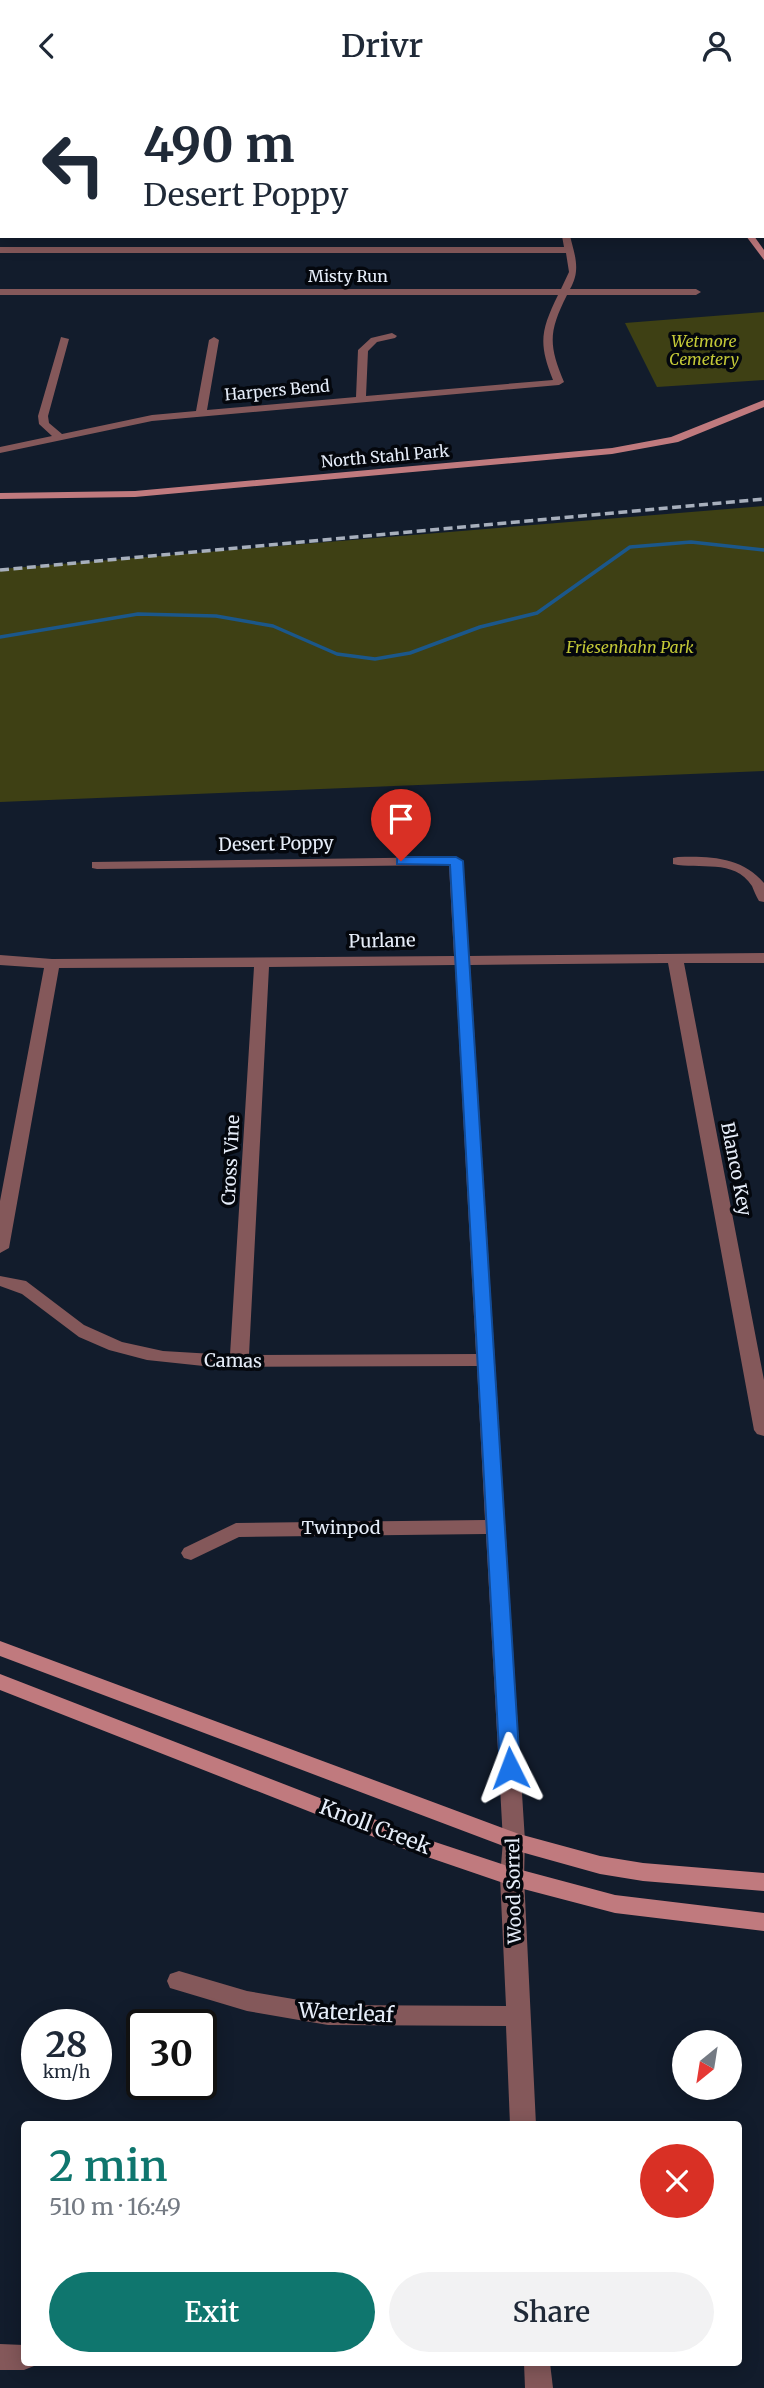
<!DOCTYPE html>
<html lang="en">
<head>
<meta charset="utf-8">
<style>
  :root { --surface:#fff; --page:#f2f2f3; --text:#1f2937; --muted:#747a83; --accent:#0f766e }
  body { margin:0; font-family:Merriweather,serif; background:var(--page); color:var(--text); height:100vh; display:flex; flex-direction:column; font-size:26px; white-space:nowrap }
  * { box-sizing:border-box; margin:0 }
  p { font-size:23px; color:var(--muted) }
  .icon { flex:none; width:38px; height:38px; fill:none; stroke:currentColor; stroke-width:2; stroke-linecap:round; stroke-linejoin:round }
  .map { position:relative; flex:1; overflow:hidden }
  .side { position:absolute; left:21px; top:2030px; width:721px; height:245px; display:flex; flex-direction:column; background:var(--surface); border-radius:7px; box-shadow:0 4px 18px #0003 }
  .side>* { flex:none }
  .hud { position:absolute; left:0px; top:0px; width:765px; height:147px; box-shadow:0 4px 18px #0003; background:#fff; color:var(--text); overflow:hidden }
  .needle { width:46px; rotate:210deg }
  .controls { position:absolute; left:672px; top:1939px; display:grid; gap:14px }
  .controls a { display:grid; place-items:center; width:70px; height:70px; border-radius:50%; background:var(--surface); box-shadow:0 4px 18px #0003; font-size:35px }
  .speed { position:absolute; left:21px; top:1918px; display:flex; gap:14px; font-size:35px; font-weight:700; text-align:center }
  .speed>* { display:grid; place-content:center; width:91px; height:91px; border-radius:50%; background:var(--surface); box-shadow:0 4px 18px #0003; line-height:1 }
  .speed small { font-size:18px; font-weight:400 }
  .speed .limit { border:4px solid #111; border-radius:10px; background:#fff; color:#111 }
  .pin { position:absolute; display:grid; place-items:center; width:60px; height:60px; color:#fff; margin:-72px -30px; border-radius:50% 50% 50% 0; rotate:-45deg; box-shadow:0 0 7px #0007 }
  .pin .icon { rotate:45deg }
  .me { position:absolute; width:77px; margin:-38px; rotate:357deg; stroke-linejoin:round; filter:drop-shadow(0 0 5px #0008) }
  .turn { display:flex; align-items:center; gap:24px; height:147px; padding:0 28px; font-size:32px }
  .turn .icon { width:91px; height:91px; stroke-width:2.5 }
  .turn b { display:block; font-size:49px; line-height:60px }
  .round { display:grid; place-items:center; flex:none; width:74px; height:74px; border-radius:37px; background:var(--page) }
  .head { display:flex; align-items:center; justify-content:space-between; height:119px; padding:0 28px }
  h1 { font-size:42px; font-weight:600; line-height:52px; color:var(--accent) }
  .cta { display:flex; gap:14px; margin-top:auto; padding:14px 28px }
  .cta a { flex:1; height:80px; border-radius:42px; background:var(--accent); color:#fff; font-size:28px; font-weight:600; line-height:80px; text-align:center }
  .cta a+a { background:var(--page); color:var(--text) }
  header { display:flex; justify-content:space-between; align-items:center; height:91px; padding:0 28px; background:var(--surface); font-size:32px; font-weight:600 }
  .map>svg:first-child { display:block }
  .green { fill:#3e4014 }
  .lines { fill:none; stroke-linecap:round; stroke-linejoin:round }
  .stream { stroke:#1b578a; stroke-width:3.5 }
  .street { fill:#84585a; fill-rule:evenodd }
  .secondary { fill:#c07a7e; fill-rule:evenodd }
  .rail { stroke:#a7afbc; stroke-width:3.5; stroke-dasharray:9 4.5; stroke-linecap:butt }
  .route { fill:#1a73e8; stroke:#114b97; stroke-width:2 }
  .labels { text-anchor:middle; stroke-width:7; stroke-linejoin:round; paint-order:stroke }
  .far-street-label { font-size:16px; fill:#e6edf9; stroke:#04070d }
  .far-park-label { font-size:16px; font-style:italic; fill:#c3c837; stroke:#04070d }
  .street-label { font-size:18px; fill:#e6edf9; stroke:#04070d }
  .near-street-label { font-size:21px; fill:#e6edf9; stroke:#04070d }
</style>
</head>
<body>
<header><svg class="icon" aria-label="back" viewBox="0 0 24 24"><path d="M15 5l-7 7 7 7"/></svg>Drivr<svg class="icon" aria-label="person" viewBox="0 0 24 24"><circle cx="12" cy="8" r="4"/><path d="M4 21q1-7 8-7t8 7"/></svg></header>
<div class="map">
<svg width="764" height="2297" viewBox="0 0 764 2297">
  <rect width="100%" height="100%" fill="#121c2c"/>
  <g class="green">
    <path d="M 764,221 L 764,289 L 657,296 L 625,232 Z"/>
    <path d="M 764,415 L 764,680 L 0,711 L 0,478 Z"/>
  </g>
  <g class="lines">
    <path class="stream" d="M 0,546 L 138,523 L 216,525 L 273,535 L 337,563 L 375,568 L 410,562 L 480,536 L 537,522 L 630,456 L 691,451 L 764,459"/>
    <g class="street">
      <path d="M 58,0 L 66,0 L 57,2 Z"/>
      <rect x="0" y="12" width="2" height="4"/>
      <rect x="763" y="26" width="1" height="4"/>
      <path d="M 562,145 L 570,145 C 575,165 581,179 570,198 L 696,198 L 701,201 L 696,204 L 567,204 C 549,240 548,253 564,291 L 559,294 L 152,330 L 0,362 L 0,356 L 52,345 L 39,333 L 38,325 L 61,246 L 69,248 L 48,325 L 49,332 L 62,343 L 152,324 L 196,320 L 209,249 L 214,246 L 219,249 L 207,319 L 356,306 L 358,259 L 371,247 L 392,242 L 397,245 L 395,247 L 377,251 L 368,260 L 366,305 L 553,289 C 538,252 541,239 558,204 L 0,204 L 0,198 L 561,198 L 569,181 L 566,162 L 0,162 L 0,156 L 564,156 Z"/>
      <path d="M 456,766 L 463,770 L 469,865 L 764,862 L 764,872 L 684,872 L 764,1289 L 764,1345 L 757,1343 L 754,1339 L 668,872 L 470,874 L 525,1750 L 524,1786 L 536,2034 L 510,2034 L 506,1935 L 328,1934 L 247,1920 L 170,1897 L 167,1890 L 170,1883 L 179,1880 L 247,1900 L 328,1914 L 506,1915 L 500,1786 L 503,1750 L 486,1443 L 239,1446 L 191,1469 L 184,1467 L 181,1462 L 184,1457 L 236,1432 L 485,1429 L 477,1275 L 213,1276 L 147,1269 L 109,1259 L 79,1246 L 22,1203 L 0,1195 L 0,1185 L 26,1190 L 84,1234 L 122,1251 L 163,1260 L 230,1264 L 254,876 L 59,877 L 9,1157 L 0,1162 L 0,1110 L 44,877 L 0,874 L 0,864 L 52,868 L 454,865 L 449,774 L 97,778 L 92,777 L 92,771 ZM 455,874 L 476,1263 L 249,1264 L 269,876 Z"/>
      <path d="M 678,766 C 710,765 742,766 764,792 L 764,811 L 759,810 C 756,805 754,800 752,795 C 734,767 699,779 673,773 L 673,767 Z"/>
      <path d="M 0,2253 L 24,2254 L 24,2272 L 35,2272 L 34,2275 L 24,2279 L 0,2279 Z"/>
      <path d="M 524,2272 L 550,2272 L 553,2297 L 525,2297 Z"/>
    </g>
    <g class="secondary">
      <path d="M 673,0 L 681,0 L 682,2 L 674,2 Z"/>
      <rect x="0" y="131" width="2" height="6"/>
      <path d="M 746,145 L 754,145 L 764,159 L 764,169 Z"/>
      <path d="M 764,309 L 764,316 L 678,351 L 612,363 L 135,406 L 0,408 L 0,402 L 135,400 L 612,357 L 671,346 Z"/>
      <path d="M 0,1550 L 519,1743 L 600,1765 L 643,1772 L 764,1782 L 764,1800 L 643,1790 L 600,1783 L 514,1759 L 0,1565 Z"/>
      <path d="M 0,1583 L 423,1747 L 514,1777 L 615,1804 L 764,1822 L 764,1840 L 615,1822 L 512,1795 L 407,1759 L 0,1599 Z"/>
    </g>
    <path class="rail" d="M 0,479 L 764,408"/>
  </g>
  <path class="route" d="M 401,766 L 456,766 L 463,770 L 520,1677 L 517,1682 L 510,1684 L 503,1682 L 500,1677 L 450,774 L 397,773 L 397,767 Z"/>
  <g class="labels">
    <g class="far-street-label">
      <text x="348" y="191">Misty Run</text>
      <text transform="translate(277 299) rotate(-5)" y="6">Harpers Bend</text>
      <text transform="translate(385 365) rotate(-5)" y="6">North Stahl Park</text>
    </g>
    <g class="far-park-label">
      <text x="704" y="256">Wetmore<tspan x="704" dy="18">Cemetery</tspan></text>
      <text x="630" y="562">Friesenhahn Park</text>
    </g>
    <g class="street-label">
      <text transform="translate(276 753) rotate(-1)" y="6">Desert Poppy</text>
      <text transform="translate(382 850) rotate(-1)" y="6">Purlane</text>
      <text transform="translate(231 1069) rotate(-87)" y="6">Cross Vine</text>
      <text transform="translate(736 1078) rotate(79)" y="6">Blanco Key</text>
      <text transform="translate(233 1270) rotate(1)" y="6">Camas</text>
      <text x="341" y="1443">Twinpod</text>
      <text transform="translate(514 1800) rotate(-91)" y="6">Wood Sorrel</text>
    </g>
    <g class="near-street-label">
      <text transform="translate(375 1736) rotate(21)" y="7">Knoll Creek</text>
      <text transform="translate(346 1922) rotate(3)" y="7">Waterleaf</text>
    </g>
  </g>
</svg>
<div class="controls">
<a><svg class="needle" viewBox="-14 -14 28 28"><path d="M0-13l5 13h-10z" fill="#e53935"/><path d="M0 13l5-13h-10z" fill="#747a83"/></svg></a>
</div>
<div class="speed"><div>28<small>km/h</small></div><div class="limit">30</div></div>
<div class="pin" style="left:401px;top:770px;background:#d93025"><svg class="icon" aria-label="arrive" viewBox="0 0 24 24"><path d="M6 21V4h12l-3 4 3 4H6"/></svg></div>
<svg class="me" style="left:510px;top:1677px" viewBox="-20 -20 40 40"><path d="M0-17L14 15 0 8-14 15z" fill="#1a73e8" stroke="#fff" stroke-width="4"/></svg>
<div class="hud">
<div class="turn"><svg class="icon" aria-label="left" viewBox="0 0 24 24"><path d="M17 20v-9H6M10 6l-5 5 5 5"/></svg><div><b>490 m</b>Desert Poppy</div></div>
</div>
<section class="side">
<div class="head"><div><h1>2 min</h1><p>510 m · 16:49</p></div><a class="round" style="background:#d93025;color:#fff"><svg class="icon" aria-label="close" viewBox="0 0 24 24"><path d="M6 6l12 12M18 6L6 18"/></svg></a></div>
<div class="cta"><a>Exit</a><a>Share</a></div>
</section>
</div>
</body>
</html>
